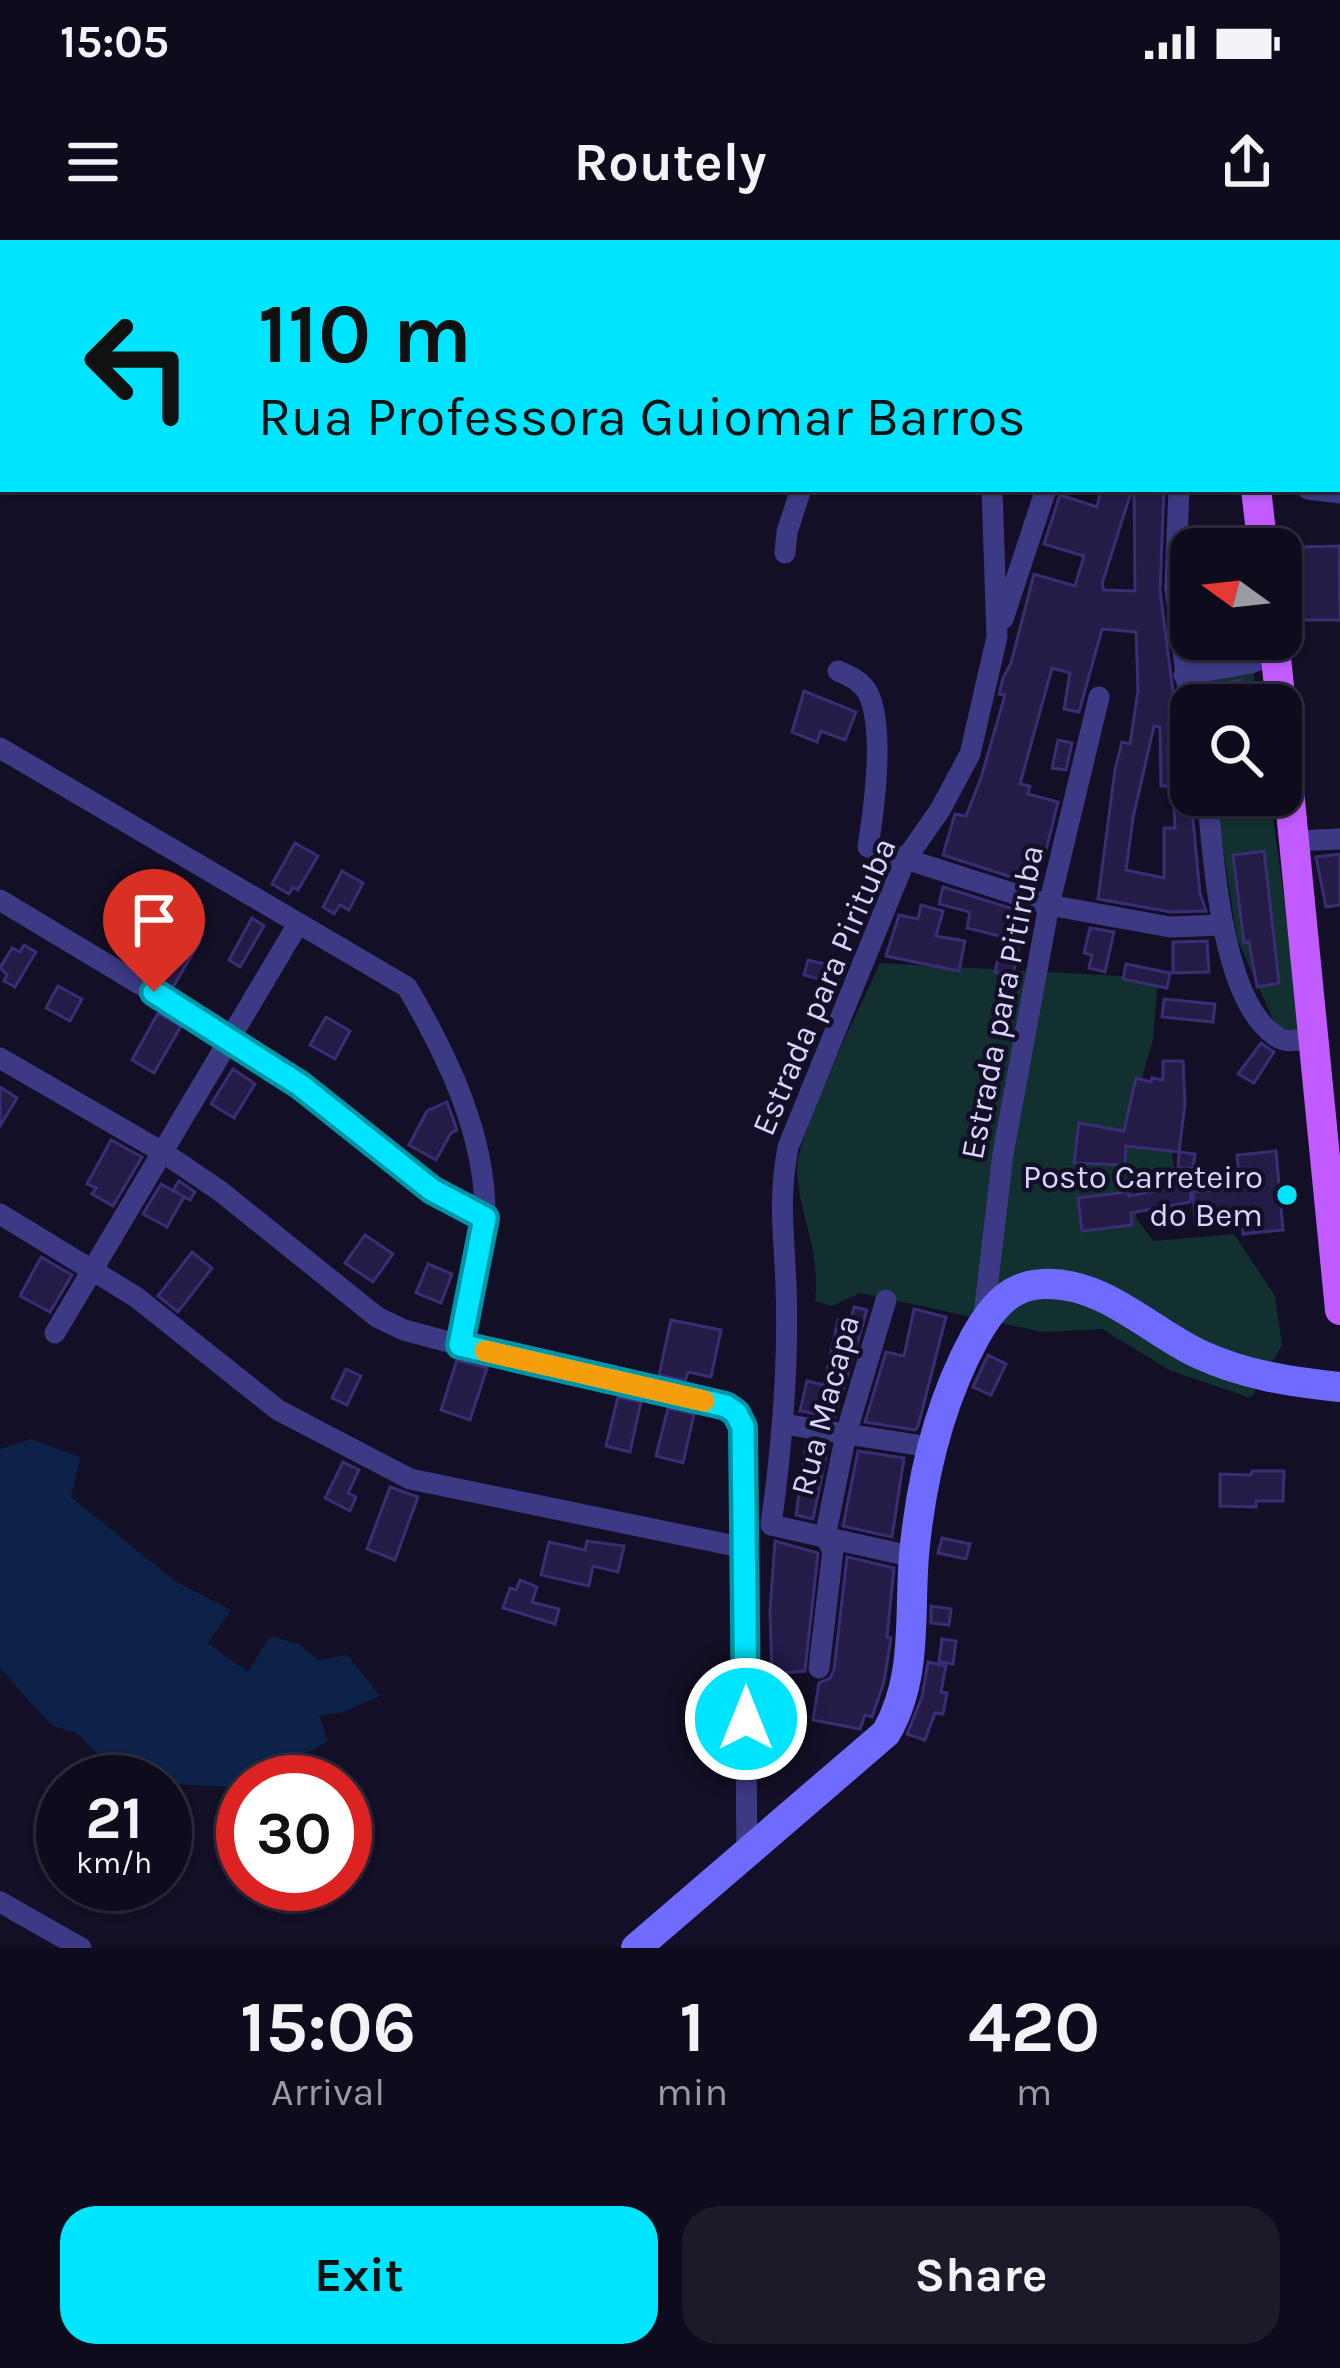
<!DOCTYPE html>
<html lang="en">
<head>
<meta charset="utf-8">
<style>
  :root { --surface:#0e0b1c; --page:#1c1929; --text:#f1f3f6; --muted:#9b9ba3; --line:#2e2b3b; --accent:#00e5ff }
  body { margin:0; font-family:Karla,sans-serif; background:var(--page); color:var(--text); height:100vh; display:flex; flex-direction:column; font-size:45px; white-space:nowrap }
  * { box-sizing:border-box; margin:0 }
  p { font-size:39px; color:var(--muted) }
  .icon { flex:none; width:66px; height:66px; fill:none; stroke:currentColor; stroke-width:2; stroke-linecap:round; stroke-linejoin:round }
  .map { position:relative; height:1708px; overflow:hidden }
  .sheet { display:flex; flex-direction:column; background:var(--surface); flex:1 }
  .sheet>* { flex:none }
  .guide { position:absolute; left:0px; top:0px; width:1341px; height:252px; box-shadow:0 3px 9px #0004,0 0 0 3px var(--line); background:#00e5ff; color:#111; overflow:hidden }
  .needle { width:78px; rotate:285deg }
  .buttons { position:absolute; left:1170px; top:288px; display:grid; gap:24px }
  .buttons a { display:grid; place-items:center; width:132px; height:132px; border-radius:24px; background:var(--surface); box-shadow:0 3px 9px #0004,0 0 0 3px var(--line); font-size:60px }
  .speed { position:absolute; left:36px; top:1515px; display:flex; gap:24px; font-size:60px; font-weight:700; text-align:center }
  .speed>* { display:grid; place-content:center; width:156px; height:156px; border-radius:50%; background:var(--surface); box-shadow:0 3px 9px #0004,0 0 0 3px var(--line); line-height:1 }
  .speed small { font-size:30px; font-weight:400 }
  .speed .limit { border:18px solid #d22; background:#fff; color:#111 }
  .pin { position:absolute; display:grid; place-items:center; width:102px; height:102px; color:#fff; margin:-123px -51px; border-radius:50% 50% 50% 0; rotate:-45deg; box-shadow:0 0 12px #0007 }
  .pin .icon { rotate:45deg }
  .me { position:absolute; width:132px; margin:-66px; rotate:0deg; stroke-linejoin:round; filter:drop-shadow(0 0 9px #0008) }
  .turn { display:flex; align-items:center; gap:42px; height:252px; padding:0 60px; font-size:54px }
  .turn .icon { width:156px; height:156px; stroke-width:2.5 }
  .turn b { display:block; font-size:84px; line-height:102px }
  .eta { display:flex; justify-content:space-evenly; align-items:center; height:204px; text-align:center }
  .eta b { font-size:72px; font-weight:700; line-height:84px }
  .action { display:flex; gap:24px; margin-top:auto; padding:24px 60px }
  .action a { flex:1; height:138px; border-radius:36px; background:var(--accent); color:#111; font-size:48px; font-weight:700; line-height:138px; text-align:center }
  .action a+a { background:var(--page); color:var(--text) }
  .status { display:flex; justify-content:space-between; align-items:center; height:84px; padding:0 60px; background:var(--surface); direction:ltr }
  .status svg { height:33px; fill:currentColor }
  header { display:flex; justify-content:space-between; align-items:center; height:156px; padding:0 60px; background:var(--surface); font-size:54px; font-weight:700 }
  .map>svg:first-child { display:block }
  .green { fill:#12302f }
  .water { fill:#0c2248 }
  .building { fill:#241b47; stroke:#3b2d73; stroke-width:3; fill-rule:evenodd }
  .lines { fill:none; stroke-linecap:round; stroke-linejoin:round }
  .street { stroke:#3d3a85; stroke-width:21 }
  .secondary { stroke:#6f6bff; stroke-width:30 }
  .primary { stroke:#c25bff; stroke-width:30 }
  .route-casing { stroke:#0095a6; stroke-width:30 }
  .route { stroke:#00e5ff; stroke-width:21 }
  .slow { stroke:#f59e0b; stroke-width:21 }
  .poi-dot { fill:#00e5ff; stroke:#130f26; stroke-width:4.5 }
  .labels { text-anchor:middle; stroke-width:9; stroke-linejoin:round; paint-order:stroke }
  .street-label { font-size:33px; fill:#d9d4ff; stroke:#130f26 }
  .poi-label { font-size:33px; fill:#d9d4ff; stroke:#130f26; text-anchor:end }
</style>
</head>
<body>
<div class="status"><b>15:05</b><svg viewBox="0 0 49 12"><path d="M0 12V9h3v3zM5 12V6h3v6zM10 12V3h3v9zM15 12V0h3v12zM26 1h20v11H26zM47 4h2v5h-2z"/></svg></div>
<header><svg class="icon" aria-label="menu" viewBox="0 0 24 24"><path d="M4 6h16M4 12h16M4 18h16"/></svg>Routely<svg class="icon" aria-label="share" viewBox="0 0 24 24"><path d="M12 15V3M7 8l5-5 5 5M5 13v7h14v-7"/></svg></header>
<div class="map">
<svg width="1340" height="1708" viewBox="0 0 1340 1708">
  <rect width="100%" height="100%" fill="#130f26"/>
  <g class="green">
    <path d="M 1193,399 L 1249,399 L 1258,465 L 1198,465 Z"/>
    <path d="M 1215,555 L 1270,555 L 1302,792 L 1281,797 L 1237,699 Z"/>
    <path d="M 880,723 L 1158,738 L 1153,799 L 1126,894 L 1171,901 L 1175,935 L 1131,945 L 1137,980 L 1154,1001 L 1234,994 L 1275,1056 L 1282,1105 L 1251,1158 L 1171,1131 L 1102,1089 L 1043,1092 L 860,1053 L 832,1066 L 815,1061 C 821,1012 800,978 797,932 C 795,895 862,764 880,723 Z"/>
  </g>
  <path class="water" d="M 31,1199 L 80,1217 L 71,1257 L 175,1341 L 231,1370 L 208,1403 L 248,1432 L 270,1396 L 299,1404 L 318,1420 L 347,1415 L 380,1456 L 340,1473 L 319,1475 L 328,1501 L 314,1510 L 246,1531 L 236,1547 L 127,1542 L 76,1493 L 51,1485 L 0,1428 L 0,1209 Z"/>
  <g class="building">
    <path d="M 1101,249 L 1132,249 L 1102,344 L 1104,350 L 1135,351 L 1134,249 L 1164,249 L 1160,350 L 1176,475 L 1184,493 L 1188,493 L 1191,507 L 1191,559 L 1200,653 L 1206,671 L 1171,672 L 1098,659 L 1115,530 L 1122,502 L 1130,504 L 1138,451 L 1136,392 L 1102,389 L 1079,472 L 1064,469 L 1070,433 L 1052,428 L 1020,544 L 1030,546 L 1028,554 L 1058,562 L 1046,610 L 1037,607 L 1027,642 L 943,615 L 955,574 L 966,576 L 981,538 L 1005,455 L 999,454 L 1003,438 L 1011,423 L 1034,334 L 1075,346 L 1084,316 L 1044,304 L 1060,255 L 1097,267 ZM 1154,486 L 1160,487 L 1161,546 L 1173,546 L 1175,588 L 1164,588 L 1164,638 L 1126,630 L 1133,578 Z"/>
    <path d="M 1226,290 L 1229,309 L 1202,309 L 1200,293 Z"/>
    <path d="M 1339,306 L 1340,380 L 1299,380 L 1299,307 Z"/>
    <path d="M 1204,399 L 1230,399 L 1231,411 L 1204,416 Z"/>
    <path d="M 1241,440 L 1243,465 L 1212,465 L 1210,446 Z"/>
    <path d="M 804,451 L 856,472 L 845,500 L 821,491 L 817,502 L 792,492 Z"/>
    <path d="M 1058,500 L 1072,503 L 1066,530 L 1052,528 Z"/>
    <path d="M 295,603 L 318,616 L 298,650 L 293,647 L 289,654 L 272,644 Z"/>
    <path d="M 1264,611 L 1279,743 L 1257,747 L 1249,702 L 1244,703 L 1233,615 Z"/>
    <path d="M 1340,614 L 1340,665 L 1326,667 L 1316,617 Z"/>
    <path d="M 342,631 L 363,643 L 349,670 L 340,665 L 334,674 L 323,667 Z"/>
    <path d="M 943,647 L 1026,673 L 1023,687 L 1028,688 L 1025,702 L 1020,701 L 1013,735 L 995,732 L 1003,697 L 967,688 L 970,672 L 939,664 Z"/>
    <path d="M 921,665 L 943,671 L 936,696 L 965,701 L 959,731 L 886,716 L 899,675 L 918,679 Z"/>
    <path d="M 252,678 L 264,686 L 240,727 L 229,720 Z"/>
    <path d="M 176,688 L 200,701 L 173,747 L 150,733 Z"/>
    <path d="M 1090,688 L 1114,692 L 1105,732 L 1089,728 L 1092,715 L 1084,713 Z"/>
    <path d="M 1207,701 L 1209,732 L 1173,733 L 1173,702 Z"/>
    <path d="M 24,705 L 36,712 L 15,747 L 4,741 L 7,735 L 0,728 L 12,708 L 20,712 Z"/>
    <path d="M 808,720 L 842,728 L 837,744 L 804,735 Z"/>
    <path d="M 1126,724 L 1170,733 L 1167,748 L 1123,739 Z"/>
    <path d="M 58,746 L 82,759 L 70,781 L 46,768 Z"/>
    <path d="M 1164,759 L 1215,764 L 1213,782 L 1162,777 Z"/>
    <path d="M 158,773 L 181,786 L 154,833 L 132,820 Z"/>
    <path d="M 326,777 L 350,791 L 335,819 L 310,805 Z"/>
    <path d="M 1261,803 L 1274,812 L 1254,843 L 1238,834 Z"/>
    <path d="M 1163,821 L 1183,821 L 1185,864 L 1179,912 L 1195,914 L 1193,928 L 1178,928 L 1179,912 L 1126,906 L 1125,925 L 1074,923 L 1079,883 L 1124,891 L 1136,838 L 1151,842 L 1152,838 L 1163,840 Z"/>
    <path d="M 233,829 L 255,844 L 234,878 L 211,864 Z"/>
    <path d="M 0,847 L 17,858 L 0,886 Z"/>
    <path d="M 447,862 L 457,890 L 451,893 L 436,920 L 409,905 L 427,871 Z"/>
    <path d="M 111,900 L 142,917 L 113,966 L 92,954 L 96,948 L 87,944 Z"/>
    <path d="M 1276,911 L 1283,990 L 1243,994 L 1242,978 L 1195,982 L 1193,952 L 1240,948 L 1237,915 Z"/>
    <path d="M 179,941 L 195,952 L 190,960 L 184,957 L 167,987 L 143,974 L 161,944 L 184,957 L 173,950 Z"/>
    <path d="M 1192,944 L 1190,962 L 1131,973 L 1132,985 L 1082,991 L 1078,958 L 1128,952 L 1129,956 Z"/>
    <path d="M 365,995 L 393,1014 L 373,1042 L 345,1023 Z"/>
    <path d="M 192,1012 L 212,1028 L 178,1072 L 158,1056 Z"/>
    <path d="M 41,1017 L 72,1035 L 50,1072 L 20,1056 Z"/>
    <path d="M 428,1024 L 452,1034 L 441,1063 L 416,1053 Z"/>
    <path d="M 854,1067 L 867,1070 L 835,1177 L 800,1171 L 807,1141 L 824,1145 L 838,1080 L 850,1082 Z"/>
    <path d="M 914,1069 L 946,1077 L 918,1186 L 915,1190 L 865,1182 L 886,1112 L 904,1116 Z"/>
    <path d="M 671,1080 L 721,1090 L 711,1137 L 688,1132 L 685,1141 L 659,1135 Z"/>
    <path d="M 988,1115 L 1006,1124 L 991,1155 L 973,1147 Z"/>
    <path d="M 457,1120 L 487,1128 L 470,1180 L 441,1170 Z"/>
    <path d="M 346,1129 L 361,1136 L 347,1165 L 332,1158 Z"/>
    <path d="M 618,1157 L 641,1162 L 630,1212 L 606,1206 Z"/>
    <path d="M 668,1168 L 694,1174 L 683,1223 L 656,1216 Z"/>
    <path d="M 806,1203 L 828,1206 L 813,1279 L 796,1275 Z"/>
    <path d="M 858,1211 L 904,1218 L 892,1297 L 843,1286 Z"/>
    <path d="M 343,1222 L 359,1230 L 348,1253 L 356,1257 L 350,1271 L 325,1258 Z"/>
    <path d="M 1252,1231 L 1284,1231 L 1283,1261 L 1256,1261 L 1256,1267 L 1220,1266 L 1220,1234 L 1251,1235 Z"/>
    <path d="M 390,1247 L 418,1257 L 395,1320 L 367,1309 Z"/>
    <path d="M 942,1298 L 970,1304 L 966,1319 L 938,1313 Z"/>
    <path d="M 587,1301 L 624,1306 L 618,1332 L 593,1326 L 589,1346 L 541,1335 L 549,1302 L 585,1310 Z"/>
    <path d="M 775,1301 L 818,1313 L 805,1431 L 772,1434 L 770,1371 Z"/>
    <path d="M 847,1317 L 894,1328 L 887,1397 L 891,1398 L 884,1442 L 872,1477 L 865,1475 L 860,1489 L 813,1480 L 819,1443 L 830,1438 L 834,1430 Z"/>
    <path d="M 520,1340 L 537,1347 L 532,1362 L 559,1369 L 555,1384 L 503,1368 L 510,1348 L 516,1350 Z"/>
    <path d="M 931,1366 L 951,1369 L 949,1385 L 931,1383 Z"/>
    <path d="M 942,1399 L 956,1401 L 953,1424 L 939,1422 Z"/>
    <path d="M 928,1422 L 946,1426 L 941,1452 L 947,1453 L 943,1474 L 935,1473 L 925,1500 L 907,1494 L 922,1457 Z"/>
    <rect x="764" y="1454" width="18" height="27"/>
  </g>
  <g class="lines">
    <g class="street">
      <path d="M 651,3 L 652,0"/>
      <path d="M 760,3 L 760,0"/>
      <path d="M 897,3 L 898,0"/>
      <path d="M 1039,3 L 1040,0"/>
      <path d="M 1338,63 L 1340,61"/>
      <path d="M 1179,249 L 1175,348 L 1191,473"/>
      <path d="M 1308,249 L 1340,253"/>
      <path d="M 785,313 L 787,292 L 801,249"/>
      <path d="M 1003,379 L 1046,249"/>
      <path d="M 838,431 C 850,436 861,441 868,453 C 885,488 874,569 868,607 L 1049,665 L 1170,687 L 1223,685"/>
      <path d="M 1184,435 L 1251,423 L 1276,413"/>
      <path d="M 0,508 L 407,747 C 447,815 486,895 485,976 C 484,1015 468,1066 460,1105"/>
      <path d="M 1207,555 C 1214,616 1220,761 1277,797 C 1287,804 1302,799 1314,798"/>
      <path d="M 1294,601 L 1340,599"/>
      <path d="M 0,660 L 231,799 L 300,845 L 432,950 L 485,978"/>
      <path d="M 0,818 L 164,913 L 220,951 L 377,1077 L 404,1090 L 460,1105 L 726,1166 L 736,1173 L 743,1187 L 747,1614"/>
      <path d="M 0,974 L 136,1057 L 278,1170 L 410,1239 L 745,1308"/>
      <path d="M 983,1083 L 1003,914 L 1049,665 L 1099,457"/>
      <path d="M 55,1093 L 298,684"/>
      <path d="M 783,1184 L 930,1207"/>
      <path d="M 914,1317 L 771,1285 C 782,1206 789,1125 786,1045 C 784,991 778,962 788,907 L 905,620 L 940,570 L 970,514 L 997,397 L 992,249"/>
      <path d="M 819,1428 L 833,1310 L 825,1297 L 846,1194 L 886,1060"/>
      <path d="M 0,1662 L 81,1708"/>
    </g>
    <g class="secondary">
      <path d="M 1338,192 L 1340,191"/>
      <path d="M 636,1708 L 886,1493 C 918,1438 909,1376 914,1315 C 921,1239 938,1165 975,1097 C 990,1070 1009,1045 1043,1044 C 1103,1041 1148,1090 1199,1114 C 1244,1135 1291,1142 1340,1147"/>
    </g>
    <g class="primary">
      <path d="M 1232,0 L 1232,3"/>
      <path d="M 1256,249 L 1263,309"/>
      <path d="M 1274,399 L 1281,465"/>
      <path d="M 1281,469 L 1340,1070"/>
    </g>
  </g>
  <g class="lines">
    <g class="route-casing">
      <path id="route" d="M 154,752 L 300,845 L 432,950 L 485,978 L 460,1105 L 726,1166 L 736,1173 L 743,1187 L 746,1479"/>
    </g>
    <use href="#route" class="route"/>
    <path class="slow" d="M 485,1111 L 704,1161"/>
  </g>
  <circle class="poi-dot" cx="1287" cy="955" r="12"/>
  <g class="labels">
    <g class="street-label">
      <text transform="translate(823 746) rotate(-67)" y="12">Estrada para Pirituba</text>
      <text transform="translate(1001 762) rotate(-79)" y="12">Estrada para Pitiruba</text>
      <text transform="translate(824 1165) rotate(-75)" y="12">Rua Macapa</text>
    </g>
    <g class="poi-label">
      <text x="1263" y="948">Posto Carreteiro<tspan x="1263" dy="38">do Bem</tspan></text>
    </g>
  </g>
</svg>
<div class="buttons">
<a><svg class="needle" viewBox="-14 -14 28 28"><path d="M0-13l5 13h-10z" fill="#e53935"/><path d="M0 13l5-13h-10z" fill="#9b9ba3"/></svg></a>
<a><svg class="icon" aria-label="search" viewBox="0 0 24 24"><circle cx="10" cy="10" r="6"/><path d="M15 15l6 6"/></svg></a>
</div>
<div class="speed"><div>21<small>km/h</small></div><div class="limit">30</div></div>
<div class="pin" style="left:154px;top:752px;background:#d93025"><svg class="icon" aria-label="arrive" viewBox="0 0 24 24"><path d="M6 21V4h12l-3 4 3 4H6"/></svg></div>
<svg class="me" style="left:746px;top:1479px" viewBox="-20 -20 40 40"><circle r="17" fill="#00e5ff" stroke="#fff" stroke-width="3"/><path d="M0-11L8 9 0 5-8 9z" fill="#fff"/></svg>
<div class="guide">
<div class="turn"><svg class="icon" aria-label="left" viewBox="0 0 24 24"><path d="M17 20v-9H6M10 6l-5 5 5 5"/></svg><div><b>110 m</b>Rua Professora Guiomar Barros</div></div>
</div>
</div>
<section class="sheet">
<div class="eta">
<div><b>15:06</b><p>Arrival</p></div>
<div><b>1</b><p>min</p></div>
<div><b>420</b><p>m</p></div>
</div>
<div class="action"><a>Exit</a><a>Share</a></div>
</section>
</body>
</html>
